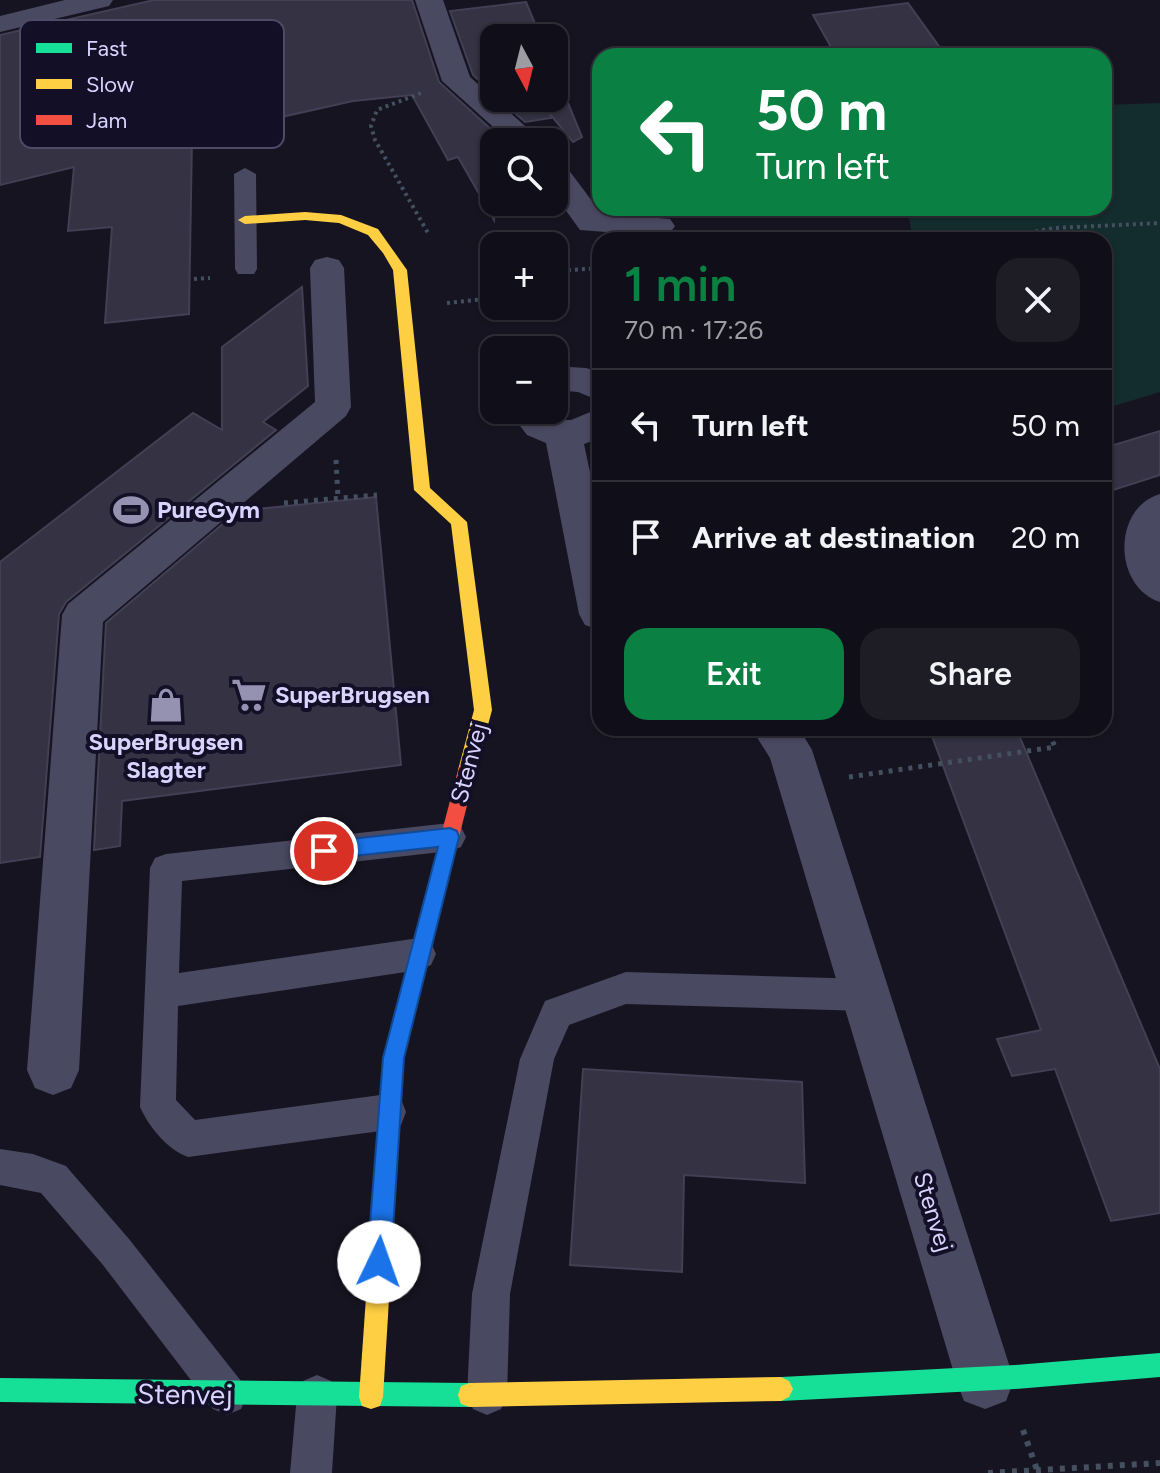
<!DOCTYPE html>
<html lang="en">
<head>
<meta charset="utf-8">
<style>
  :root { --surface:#100f19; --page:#1e1d26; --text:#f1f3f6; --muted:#9c9ca2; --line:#302f38; --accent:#0b8043 }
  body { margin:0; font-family:Figtree,sans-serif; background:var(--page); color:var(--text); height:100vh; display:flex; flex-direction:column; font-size:30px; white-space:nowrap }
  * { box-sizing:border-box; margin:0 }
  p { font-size:26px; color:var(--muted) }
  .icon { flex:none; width:44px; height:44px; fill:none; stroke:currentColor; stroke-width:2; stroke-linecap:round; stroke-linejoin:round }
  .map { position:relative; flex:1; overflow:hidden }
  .details { position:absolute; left:592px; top:232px; width:520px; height:504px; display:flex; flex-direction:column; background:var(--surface); border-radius:24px; box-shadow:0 2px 6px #0004,0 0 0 2px var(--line) }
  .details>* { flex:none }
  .guide { position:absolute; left:592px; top:48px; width:520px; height:168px; border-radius:24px; box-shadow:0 2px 6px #0004,0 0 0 2px var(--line); background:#0b8043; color:#fff; overflow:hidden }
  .needle { width:52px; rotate:173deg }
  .fabs { position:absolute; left:480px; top:24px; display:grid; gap:16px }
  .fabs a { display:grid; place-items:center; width:88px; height:88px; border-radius:16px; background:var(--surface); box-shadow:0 2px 6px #0004,0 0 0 2px var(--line); font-size:40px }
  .pin { position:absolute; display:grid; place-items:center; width:68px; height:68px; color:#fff; margin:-34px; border:4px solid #fff; border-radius:50%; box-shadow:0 2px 8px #0007 }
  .me { position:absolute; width:88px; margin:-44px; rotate:3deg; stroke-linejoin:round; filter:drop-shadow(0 0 6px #0008) }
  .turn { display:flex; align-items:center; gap:28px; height:168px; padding:0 32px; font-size:36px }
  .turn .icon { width:104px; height:104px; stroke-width:2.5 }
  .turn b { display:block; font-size:56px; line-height:68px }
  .round { display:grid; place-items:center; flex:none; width:84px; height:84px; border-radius:24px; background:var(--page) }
  .overview { display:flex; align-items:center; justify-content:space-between; height:136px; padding:0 32px }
  h1 { font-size:48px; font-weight:600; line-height:60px; color:var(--accent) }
  .primary-button { display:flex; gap:16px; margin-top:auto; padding:16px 32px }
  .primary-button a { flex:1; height:92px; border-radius:24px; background:var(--accent); color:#fff; font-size:32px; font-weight:600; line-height:92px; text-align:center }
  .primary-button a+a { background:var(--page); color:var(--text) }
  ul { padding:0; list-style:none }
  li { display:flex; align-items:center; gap:24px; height:112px; padding:0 32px; border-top:2px solid var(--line) }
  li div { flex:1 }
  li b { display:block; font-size:30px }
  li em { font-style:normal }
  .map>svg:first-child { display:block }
  .green { fill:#132c2d }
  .building { fill:#343243; stroke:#433f54; stroke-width:2 }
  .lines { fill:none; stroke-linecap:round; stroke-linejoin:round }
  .path-far2 { stroke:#44505f; stroke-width:4; stroke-dasharray:3 4; stroke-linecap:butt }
  .path-far1 { stroke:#44505f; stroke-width:5; stroke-dasharray:4 6; stroke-linecap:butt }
  .path { stroke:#44505f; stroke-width:6; stroke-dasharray:5 7; stroke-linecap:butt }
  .lane { fill:#4a4962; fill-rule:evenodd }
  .street { fill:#4a4962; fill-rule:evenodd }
  .fast { fill:#16e098; fill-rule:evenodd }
  .slow { fill:#ffcf43; fill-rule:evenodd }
  .jam { fill:#f24e42; fill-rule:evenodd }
  .route { fill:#1a73e8; stroke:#114b97; stroke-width:2 }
  .labels { text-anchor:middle; stroke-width:8; stroke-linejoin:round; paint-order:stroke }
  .poi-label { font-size:24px; font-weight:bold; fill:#d9d4ff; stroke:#130f26; text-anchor:start }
  .street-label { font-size:24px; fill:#d9d4ff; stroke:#130f26 }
  .near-street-label { font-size:28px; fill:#d9d4ff; stroke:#130f26 }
  .key { fill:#130f26; stroke:#4e4a67; stroke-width:2 }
  .key-label { font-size:22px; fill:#d9d4ff }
</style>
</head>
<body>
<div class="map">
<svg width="1160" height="1473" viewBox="0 0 1160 1473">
  <rect width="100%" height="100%" fill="#161421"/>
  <path class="green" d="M 1160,103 L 1160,392 L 1104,409 L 1104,240 L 913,240 L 907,208 L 1104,208 L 1104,105 Z"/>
  <g class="building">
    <path d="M 154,0 L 412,0 L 439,82 L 494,132 L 494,220 L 458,157 L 448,160 L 412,95 L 353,101 L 192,137 L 189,314 L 105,323 L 112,227 L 68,231 L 74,167 L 0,185 L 0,35 Z"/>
    <path d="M 526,2 L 541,38 L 494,38 L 494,94 L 473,75 L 450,11 Z"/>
    <path d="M 908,3 L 946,56 L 836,56 L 813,15 Z"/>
    <path d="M 554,69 L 582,137 L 573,142 L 550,114 L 551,118 L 525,122 L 498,98 L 554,98 Z"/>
    <path d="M 302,287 L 308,386 L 263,422 L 276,430 L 66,602 L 59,614 L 40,857 L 0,863 L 0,562 L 193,413 L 222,430 L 222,347 Z"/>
    <path d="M 1160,431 L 1160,475 L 1104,493 L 1104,448 Z"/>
    <path d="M 376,497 L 401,765 L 122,801 L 120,846 L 94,850 L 106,623 L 238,511 Z"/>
    <path d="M 929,728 L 1016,728 L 1160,1069 L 1160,1213 L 1111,1221 L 1055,1069 L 1012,1076 L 997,1039 L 1041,1030 Z"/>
    <path d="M 583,1069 L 802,1082 L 805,1183 L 684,1175 L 682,1272 L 570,1265 Z"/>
  </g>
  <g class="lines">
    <g class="path-far2">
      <path d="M 421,93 L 377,110 L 371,126 L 375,140 L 428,233"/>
      <path d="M 987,240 L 1055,228 L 1160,223"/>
      <path d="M 554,271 L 600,268"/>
      <path d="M 194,279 L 210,278"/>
      <path d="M 447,303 L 494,298"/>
    </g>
    <g class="path-far1">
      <path d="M 336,460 L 338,498"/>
      <path d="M 284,503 L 377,495"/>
      <path d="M 849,777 L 1055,747 L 1047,728"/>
    </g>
    <g class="path">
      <path d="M 1023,1430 L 1037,1470"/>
      <path d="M 988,1473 L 1160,1463"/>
    </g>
    <g class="lane">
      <path d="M 245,168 L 256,174 L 257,269 L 254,274 L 238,274 L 235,269 L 234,174 Z"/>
      <path d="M 450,823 L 461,827 L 466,837 L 461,847 L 450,851 L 182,881 L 179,973 L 419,938 L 431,943 L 436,954 L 431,965 L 419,970 L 178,1006 L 176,1100 L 195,1120 L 388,1094 L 401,1099 L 406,1112 L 401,1125 L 388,1130 L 188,1157 C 167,1149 149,1127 140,1107 L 150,868 L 155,858 L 166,854 Z"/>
      <path d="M 626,972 L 866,979 L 878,984 L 883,995 L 878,1006 L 866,1011 L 626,1004 L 569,1025 L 554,1059 L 510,1294 L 507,1395 L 501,1409 L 487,1415 L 473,1409 L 467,1395 L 472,1294 L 520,1059 L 545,1001 Z"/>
      <path d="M 0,1149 L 33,1154 L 66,1166 L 129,1239 L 241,1381 L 247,1395 L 241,1409 L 227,1415 L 213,1409 L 103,1265 L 41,1193 L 0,1185 Z"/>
      <path d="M 317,1375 L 331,1381 L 337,1395 L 332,1473 L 290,1473 L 297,1395 L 303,1381 Z"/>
    </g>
    <g class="street">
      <path d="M 65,0 L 113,0 L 109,6 L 0,32 L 0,16 Z"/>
      <path d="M 415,0 L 443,0 L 470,77 L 543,142 L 510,142 L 442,81 Z"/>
      <path d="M 554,163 L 565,165 L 601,213 L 670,219 L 675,226 L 670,233 L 659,236 L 580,230 L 554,194 Z"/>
      <path d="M 327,257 L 339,260 L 344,268 L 351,407 L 346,416 L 103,622 L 79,1070 L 71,1088 L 53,1095 L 35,1088 L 27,1070 L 62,615 L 68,604 L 315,402 L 310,268 L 315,260 Z"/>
      <path d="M 554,366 L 586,368 L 600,372 L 600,401 L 578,392 L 554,390 Z"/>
      <path d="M 600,408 L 600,438 L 584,444 L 600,519 L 600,630 L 585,625 L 579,614 L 546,443 L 527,435 L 508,410 L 545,410 L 559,420 L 571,420 Z"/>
      <path d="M 1160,494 L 1160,602 C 1113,587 1112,508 1160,494 Z"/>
      <path d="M 751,728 L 799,728 L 812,750 L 1014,1380 L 1006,1401 L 985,1409 L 964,1401 L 956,1380 L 770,758 Z"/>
    </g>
    <g class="fast">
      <path d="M 1160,1353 L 1160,1377 L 1015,1389 L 781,1401 L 773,1397 L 769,1389 L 773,1381 L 781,1377 L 1015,1365 Z"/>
      <path d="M 0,1378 L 470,1383 L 479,1386 L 482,1395 L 479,1404 L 470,1407 L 0,1402 Z"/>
    </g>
    <g class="slow">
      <path d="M 305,212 L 341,215 L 378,229 L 407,270 L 430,488 L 467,522 L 492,710 L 476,770 L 473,776 L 467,778 L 461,776 L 458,770 L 474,710 L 451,524 L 414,490 L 393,270 L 383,253 L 368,235 L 339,223 L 305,220 L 245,224 L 238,220 L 245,216 Z"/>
      <path d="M 386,1158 L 394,1161 L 397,1169 L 383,1397 L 380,1406 L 371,1409 L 362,1406 L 359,1397 L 375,1169 L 378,1161 Z"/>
      <path d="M 781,1377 L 789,1381 L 793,1389 L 789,1397 L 781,1401 L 470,1407 L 461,1404 L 458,1395 L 461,1386 L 470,1383 Z"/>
    </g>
    <path class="jam" d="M 467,762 L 473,764 L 476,770 L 403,1058 L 397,1169 L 394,1177 L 386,1180 L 378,1177 L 375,1169 L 383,1058 L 458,770 L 461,764 Z"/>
  </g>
  <path class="route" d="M 450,828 L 457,831 L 459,837 L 404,1058 L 391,1262 L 387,1270 L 379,1273 L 371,1270 L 367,1262 L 383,1058 L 438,847 L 324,859 L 317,857 L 314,851 L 317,845 L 324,842 Z"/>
  <defs>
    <g id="stadium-bare" transform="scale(2.76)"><path d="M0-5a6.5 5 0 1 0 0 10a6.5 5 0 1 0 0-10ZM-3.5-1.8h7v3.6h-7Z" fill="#9591b1" stroke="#130f26" stroke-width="2.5" paint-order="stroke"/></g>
    <g id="supermarket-bare" transform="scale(2.76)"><path d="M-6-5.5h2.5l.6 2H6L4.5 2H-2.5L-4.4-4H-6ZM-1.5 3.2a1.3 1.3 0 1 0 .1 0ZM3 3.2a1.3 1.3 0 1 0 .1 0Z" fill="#9591b1" stroke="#130f26" stroke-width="2.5" paint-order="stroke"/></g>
    <g id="shop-bare" transform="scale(2.76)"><path d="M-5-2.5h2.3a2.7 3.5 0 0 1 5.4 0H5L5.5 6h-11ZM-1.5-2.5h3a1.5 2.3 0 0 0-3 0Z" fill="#9591b1" stroke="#130f26" stroke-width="2.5" paint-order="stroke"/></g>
  </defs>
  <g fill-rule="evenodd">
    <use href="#stadium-bare" x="131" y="510"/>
    <use href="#supermarket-bare" x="249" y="695"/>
    <use href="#shop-bare" x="166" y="705"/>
  </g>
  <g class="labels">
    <g class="poi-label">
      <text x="157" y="518">PureGym</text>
      <text x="275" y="703">SuperBrugsen</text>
      <text x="166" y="750" text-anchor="middle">SuperBrugsen<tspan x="166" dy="28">Slagter</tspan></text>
    </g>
    <g class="street-label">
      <text transform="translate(469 763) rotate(-75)" y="8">Stenvej</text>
      <text transform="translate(933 1212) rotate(73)" y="8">Stenvej</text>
    </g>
    <g class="near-street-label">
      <text transform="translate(185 1394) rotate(1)" y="10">Stenvej</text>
    </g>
  </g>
  <rect x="20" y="20" width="264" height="128" rx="12" class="key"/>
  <rect x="36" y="43" width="36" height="10" fill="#16e098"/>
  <rect x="36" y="79" width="36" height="10" fill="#ffcf43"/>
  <rect x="36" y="115" width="36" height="10" fill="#f24e42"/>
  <g class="key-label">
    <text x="86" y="56">Fast</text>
    <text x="86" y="92">Slow</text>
    <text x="86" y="128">Jam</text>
  </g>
</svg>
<div class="fabs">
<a><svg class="needle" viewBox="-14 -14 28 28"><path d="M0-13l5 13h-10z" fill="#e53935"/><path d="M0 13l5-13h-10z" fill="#9c9ca2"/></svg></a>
<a><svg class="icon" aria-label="search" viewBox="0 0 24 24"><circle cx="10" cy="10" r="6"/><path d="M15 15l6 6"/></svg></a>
<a>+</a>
<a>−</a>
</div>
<div class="pin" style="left:324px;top:851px;background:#d93025"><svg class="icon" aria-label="arrive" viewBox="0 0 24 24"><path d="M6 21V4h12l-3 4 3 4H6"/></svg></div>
<svg class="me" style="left:379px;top:1262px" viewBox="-20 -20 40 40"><circle r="19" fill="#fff"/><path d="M0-13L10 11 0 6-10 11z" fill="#1a73e8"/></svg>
<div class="guide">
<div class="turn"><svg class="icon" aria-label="left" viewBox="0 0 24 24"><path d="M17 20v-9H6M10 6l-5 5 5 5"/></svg><div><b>50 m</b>Turn left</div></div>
</div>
<section class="details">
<div class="overview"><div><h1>1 min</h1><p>70 m · 17:26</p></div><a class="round"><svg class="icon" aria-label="close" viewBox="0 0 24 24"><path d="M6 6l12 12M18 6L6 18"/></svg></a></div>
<ul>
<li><svg class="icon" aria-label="left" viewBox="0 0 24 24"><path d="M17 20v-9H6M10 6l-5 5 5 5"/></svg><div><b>Turn left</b></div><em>50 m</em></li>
<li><svg class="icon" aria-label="arrive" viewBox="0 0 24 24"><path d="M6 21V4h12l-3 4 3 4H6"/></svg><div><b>Arrive at destination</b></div><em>20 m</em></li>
</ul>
<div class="primary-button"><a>Exit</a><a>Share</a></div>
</section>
</div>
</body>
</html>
